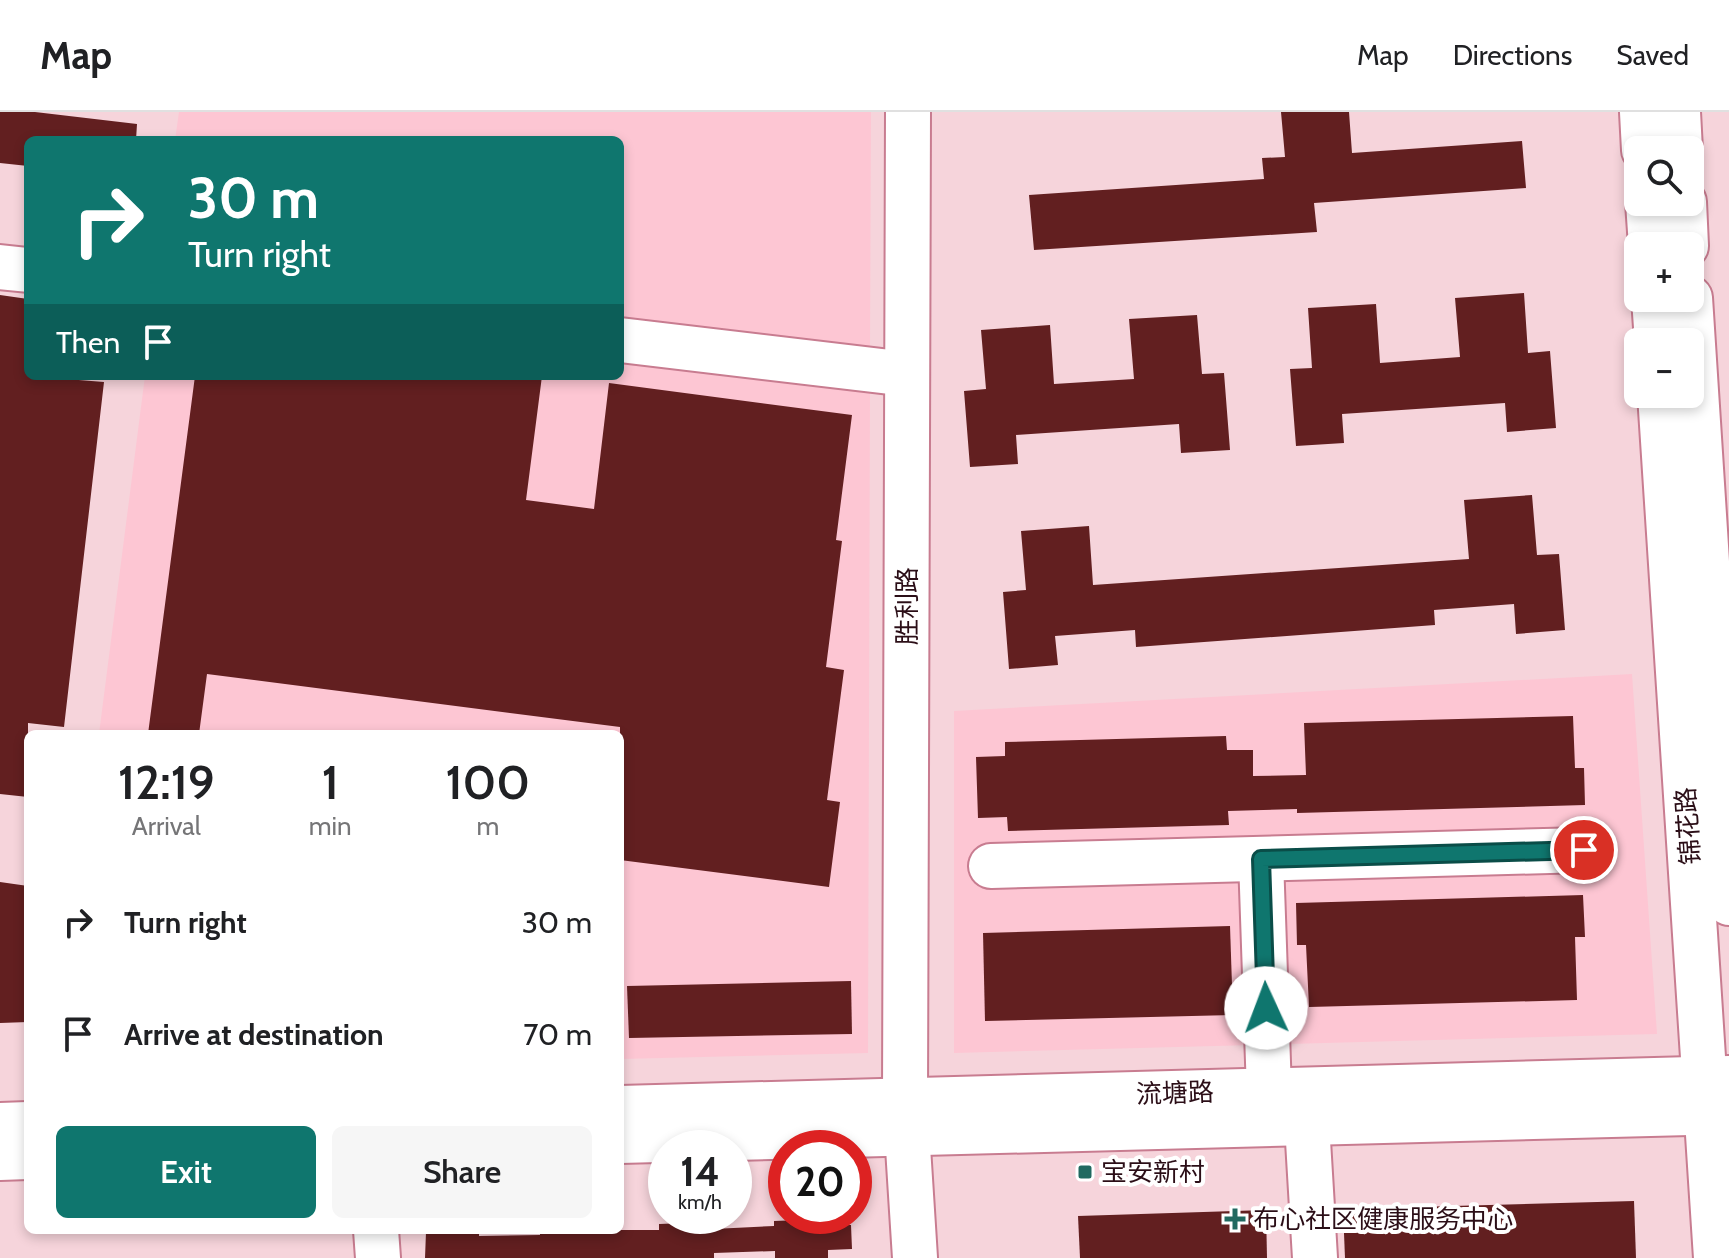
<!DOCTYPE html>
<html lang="en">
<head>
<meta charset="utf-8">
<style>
  :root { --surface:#fff; --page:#f6f6f6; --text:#202124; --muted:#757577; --line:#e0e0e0; --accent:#0f766e }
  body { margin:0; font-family:Cabin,"Noto Sans SC",sans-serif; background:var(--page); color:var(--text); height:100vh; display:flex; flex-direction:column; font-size:30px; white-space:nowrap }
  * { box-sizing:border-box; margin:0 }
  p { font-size:26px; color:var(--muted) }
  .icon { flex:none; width:44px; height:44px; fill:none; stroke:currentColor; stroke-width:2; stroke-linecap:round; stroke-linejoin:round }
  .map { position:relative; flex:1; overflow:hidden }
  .sheet { position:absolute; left:24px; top:618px; width:600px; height:504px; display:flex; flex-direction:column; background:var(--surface); border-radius:12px; box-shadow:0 4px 12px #0003 }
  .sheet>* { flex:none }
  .top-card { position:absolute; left:24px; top:24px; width:600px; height:244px; border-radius:12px; box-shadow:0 4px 12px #0003; background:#0f766e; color:#fff; overflow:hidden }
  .controls { position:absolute; left:1624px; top:24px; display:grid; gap:16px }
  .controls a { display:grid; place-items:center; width:80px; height:80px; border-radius:12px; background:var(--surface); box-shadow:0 4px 12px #0003; font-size:40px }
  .speed { position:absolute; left:648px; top:1018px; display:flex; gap:16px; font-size:40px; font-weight:700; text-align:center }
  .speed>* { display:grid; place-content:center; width:104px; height:104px; border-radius:50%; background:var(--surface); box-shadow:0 4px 12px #0003; line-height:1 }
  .speed small { font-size:20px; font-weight:400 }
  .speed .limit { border:12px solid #d22; background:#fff; color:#111 }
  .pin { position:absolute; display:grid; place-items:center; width:68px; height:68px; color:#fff; margin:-34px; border:4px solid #fff; border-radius:50%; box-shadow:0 2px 8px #0007 }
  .me { position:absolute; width:88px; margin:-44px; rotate:358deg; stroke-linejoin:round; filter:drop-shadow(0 0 6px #0008) }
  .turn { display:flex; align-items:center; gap:28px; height:168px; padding:0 32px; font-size:36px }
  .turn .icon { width:104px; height:104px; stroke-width:2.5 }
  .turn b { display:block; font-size:56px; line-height:68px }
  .then { display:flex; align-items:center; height:76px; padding:0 32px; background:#0003; gap:16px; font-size:30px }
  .eta { display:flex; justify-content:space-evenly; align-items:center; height:136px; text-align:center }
  .eta b { font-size:48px; font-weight:600; line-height:56px }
  .button { display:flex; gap:16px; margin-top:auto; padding:16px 32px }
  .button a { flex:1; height:92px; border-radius:12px; background:var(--accent); color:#fff; font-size:32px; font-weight:600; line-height:92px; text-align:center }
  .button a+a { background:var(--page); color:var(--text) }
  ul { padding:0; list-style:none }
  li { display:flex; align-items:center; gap:24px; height:112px; padding:0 32px }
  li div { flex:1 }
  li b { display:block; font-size:30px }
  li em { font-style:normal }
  header { display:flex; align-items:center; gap:48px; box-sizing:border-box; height:112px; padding:0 40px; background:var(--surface); border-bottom:2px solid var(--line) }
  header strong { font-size:38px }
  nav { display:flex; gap:44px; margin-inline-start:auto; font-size:28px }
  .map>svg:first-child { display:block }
  .built { fill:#fdc6d3 }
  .building { fill:#621f20 }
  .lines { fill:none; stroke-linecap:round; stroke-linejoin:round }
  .minor-casing { stroke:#c87c90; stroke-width:48 }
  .minor { stroke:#fff; stroke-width:44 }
  .route-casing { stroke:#0a4d48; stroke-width:20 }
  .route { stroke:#0f766e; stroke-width:14 }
  .poi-dot { fill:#216960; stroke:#fff; stroke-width:3 }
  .labels { text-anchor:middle; stroke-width:8; stroke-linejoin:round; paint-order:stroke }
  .street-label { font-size:26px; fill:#2b0e17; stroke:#fff }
  .poi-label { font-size:26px; fill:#2b0e17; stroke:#fff; text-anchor:start }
</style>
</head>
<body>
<header>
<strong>Map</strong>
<nav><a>Map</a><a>Directions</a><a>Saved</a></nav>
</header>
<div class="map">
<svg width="1729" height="1146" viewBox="0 0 1729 1146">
  <rect width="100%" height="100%" fill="#f6d4db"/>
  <g class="built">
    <path d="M 179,0 L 871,0 L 870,239 L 620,209 L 620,28 L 175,28 Z"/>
    <path d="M 620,246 L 870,276 L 868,941 L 620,947 L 620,622 L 99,622 L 145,264 L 620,264 Z"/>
    <path d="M 1632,562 L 1657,922 L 954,941 L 954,599 Z"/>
  </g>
  <g class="building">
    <path d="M 0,0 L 35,0 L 137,12 L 136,28 L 28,28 L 28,54 L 0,51 Z"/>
    <path d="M 1281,0 L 1349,0 L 1352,41 L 1522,29 L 1526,76 L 1314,91 L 1317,120 L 1034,138 L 1029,83 L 1264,67 L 1262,46 L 1285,45 Z"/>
    <path d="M 1524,181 L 1528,241 L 1550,239 L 1556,316 L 1507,320 L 1505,291 L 1342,302 L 1344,331 L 1296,334 L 1290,257 L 1312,256 L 1308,196 L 1376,192 L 1380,251 L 1460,245 L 1455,186 Z"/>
    <path d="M 0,183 L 28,187 L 28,264 L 104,270 L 64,615 L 28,611 L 28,685 L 0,682 Z"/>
    <path d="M 1197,203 L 1202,262 L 1224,261 L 1230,338 L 1181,341 L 1179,312 L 1016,323 L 1018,352 L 970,355 L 964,279 L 986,277 L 981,218 L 1050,213 L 1054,272 L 1134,267 L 1129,207 Z"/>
    <path d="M 195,264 L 542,264 L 526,388 L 594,397 L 609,271 L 852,303 L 836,428 L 842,429 L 826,555 L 844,558 L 827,688 L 840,690 L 829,775 L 620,748 L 620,615 L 207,562 L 199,622 L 148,622 Z"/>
    <path d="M 1532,383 L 1537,443 L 1559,442 L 1565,518 L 1516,522 L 1514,492 L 1434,498 L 1435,513 L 1136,535 L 1135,518 L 1055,524 L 1058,553 L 1009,557 L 1003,480 L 1026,478 L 1021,419 L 1089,414 L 1093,473 L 1469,447 L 1464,388 Z"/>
    <path d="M 1573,604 L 1575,656 L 1584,656 L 1585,693 L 1297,701 L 1297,697 L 1228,699 L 1229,713 L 1008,719 L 1007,705 L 978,706 L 976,645 L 1005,644 L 1005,630 L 1226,624 L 1227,638 L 1253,638 L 1253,664 L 1306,663 L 1304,611 Z"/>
    <path d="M 0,770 L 28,774 L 28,910 L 0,911 Z"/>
    <path d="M 1583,783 L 1585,825 L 1575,825 L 1577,888 L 1309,895 L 1306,833 L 1297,833 L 1296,791 Z"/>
    <path d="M 1230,814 L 1233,903 L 985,909 L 983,821 Z"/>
    <path d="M 851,869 L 852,922 L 629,926 L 627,874 Z"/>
    <path d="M 1634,1089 L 1636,1146 L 1345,1146 L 1343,1097 Z"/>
    <path d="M 1266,1098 L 1267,1146 L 1080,1146 L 1078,1104 Z"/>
    <path d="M 827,1107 L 827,1113 L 851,1113 L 852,1137 L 828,1138 L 828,1146 L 775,1146 L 775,1139 L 714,1141 L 714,1146 L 425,1146 L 426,1120 L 479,1118 L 479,1124 L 540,1123 L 540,1118 L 659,1118 L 659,1112 L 713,1110 L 713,1117 L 774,1114 L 774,1109 Z"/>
  </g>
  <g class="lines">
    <g class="minor-casing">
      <g id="minor">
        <path d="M 908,0 L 905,988 L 915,1146"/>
        <path d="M 1642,0 L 1644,38"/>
        <path d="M 1678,0 L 1680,38"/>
        <path d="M 1648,90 L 1651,134"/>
        <path d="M 1684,90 L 1686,134"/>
        <path d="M 0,155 L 28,158"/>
        <path d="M 1654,186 L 1657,230"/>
        <path d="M 1690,186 L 1729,791"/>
        <path d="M 620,228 L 907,262"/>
        <path d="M 1660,282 L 1716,1146"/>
        <path d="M 1261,747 L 1269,979"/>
        <path d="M 991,754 L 1584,738"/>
        <path d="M 620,996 L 1729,966"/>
        <path d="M 1307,1012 L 1315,1146"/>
        <path d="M 0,1013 L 28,1012"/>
        <path d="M 620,1029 L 1729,1000"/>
        <path d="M 0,1046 L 28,1045"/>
        <path d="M 376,1118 L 378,1146"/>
      </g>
    </g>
    <use href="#minor" class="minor"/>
  </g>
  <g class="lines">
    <g class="route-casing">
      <path id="route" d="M 1266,896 L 1261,747 L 1584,738"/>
    </g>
    <use href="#route" class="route"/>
  </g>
  <g class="poi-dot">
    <rect x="1077" y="1052" width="16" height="16" rx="4"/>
    <path d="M1231 1095h8v8h8v8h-8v8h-8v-8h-8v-8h8z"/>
  </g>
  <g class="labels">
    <g class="street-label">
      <text transform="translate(907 494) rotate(-90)" y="9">胜利路</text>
      <text transform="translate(1688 714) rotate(-94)" y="9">锦花路</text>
      <text transform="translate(1175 981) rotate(-2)" y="9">流塘路</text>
    </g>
    <g class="poi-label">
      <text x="1101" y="1069">宝安新村</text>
      <text x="1253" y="1116">布心社区健康服务中心</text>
    </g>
  </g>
</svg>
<div class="controls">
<a><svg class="icon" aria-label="search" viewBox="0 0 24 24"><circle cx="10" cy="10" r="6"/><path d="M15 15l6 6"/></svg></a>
<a>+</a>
<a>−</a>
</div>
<div class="speed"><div>14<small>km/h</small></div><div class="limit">20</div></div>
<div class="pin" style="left:1584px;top:738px;background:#d93025"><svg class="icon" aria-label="arrive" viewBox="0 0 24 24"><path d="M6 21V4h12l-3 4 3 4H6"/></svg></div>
<svg class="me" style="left:1266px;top:896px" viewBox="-20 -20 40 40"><circle r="19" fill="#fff"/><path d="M0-13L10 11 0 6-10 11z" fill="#0f766e"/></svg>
<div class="top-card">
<div class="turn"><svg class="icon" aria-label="right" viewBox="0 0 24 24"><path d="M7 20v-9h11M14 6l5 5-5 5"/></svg><div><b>30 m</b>Turn right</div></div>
<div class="then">Then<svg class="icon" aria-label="arrive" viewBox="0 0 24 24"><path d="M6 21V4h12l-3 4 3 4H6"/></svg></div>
</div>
<section class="sheet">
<div class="eta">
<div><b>12:19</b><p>Arrival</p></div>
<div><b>1</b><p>min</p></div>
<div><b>100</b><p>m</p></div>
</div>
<ul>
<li><svg class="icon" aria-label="right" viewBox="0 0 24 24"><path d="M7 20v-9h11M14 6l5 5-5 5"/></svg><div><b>Turn right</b></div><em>30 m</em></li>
<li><svg class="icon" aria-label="arrive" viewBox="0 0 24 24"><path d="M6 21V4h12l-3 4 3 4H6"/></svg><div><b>Arrive at destination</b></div><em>70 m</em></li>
</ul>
<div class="button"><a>Exit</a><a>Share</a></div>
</section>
</div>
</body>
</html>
